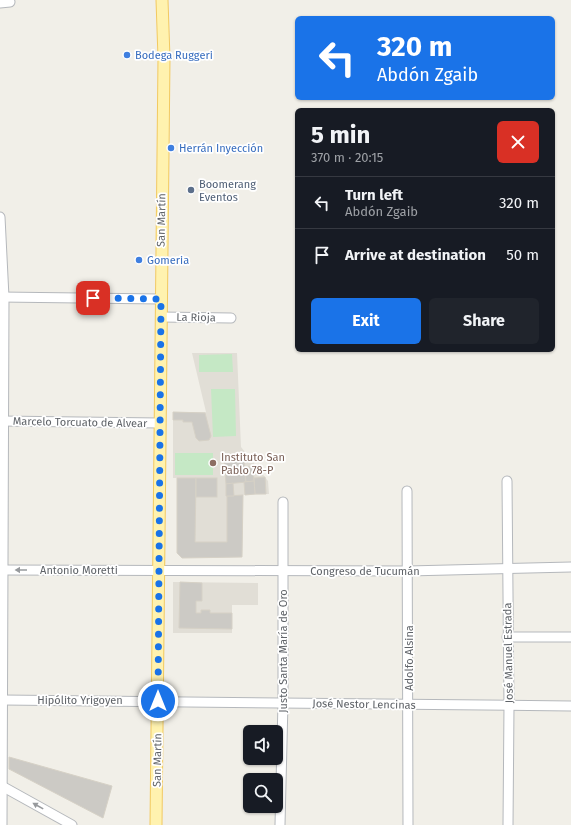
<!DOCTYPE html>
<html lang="en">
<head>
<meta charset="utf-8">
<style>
  :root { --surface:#171b24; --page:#20242c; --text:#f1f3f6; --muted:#9ea1a6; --line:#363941; --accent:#1a73e8 }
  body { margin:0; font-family:"Fira Sans",sans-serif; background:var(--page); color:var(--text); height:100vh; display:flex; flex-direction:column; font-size:15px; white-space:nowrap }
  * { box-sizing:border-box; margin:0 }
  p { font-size:13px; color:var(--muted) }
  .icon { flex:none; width:22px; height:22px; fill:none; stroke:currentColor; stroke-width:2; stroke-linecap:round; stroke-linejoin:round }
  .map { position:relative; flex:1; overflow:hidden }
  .drawer { position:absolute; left:295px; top:108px; width:260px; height:244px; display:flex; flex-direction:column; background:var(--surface); border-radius:6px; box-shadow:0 1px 3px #0004 }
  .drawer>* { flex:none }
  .banner { position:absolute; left:295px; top:16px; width:260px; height:84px; border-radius:6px; box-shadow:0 1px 3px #0004; background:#1a73e8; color:#fff; overflow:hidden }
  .buttons { position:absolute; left:243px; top:725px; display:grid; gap:8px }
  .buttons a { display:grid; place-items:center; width:40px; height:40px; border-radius:6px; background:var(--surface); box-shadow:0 1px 3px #0004; font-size:20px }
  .pin { position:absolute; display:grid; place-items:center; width:34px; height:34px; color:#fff; margin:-17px; border-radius:8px; box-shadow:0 2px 6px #0006 }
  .me { position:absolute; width:44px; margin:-22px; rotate:0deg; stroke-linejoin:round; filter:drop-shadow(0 0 3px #0008) }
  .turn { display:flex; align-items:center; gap:14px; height:84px; padding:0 16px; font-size:18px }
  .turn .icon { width:52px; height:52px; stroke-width:2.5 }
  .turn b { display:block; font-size:28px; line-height:34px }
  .round { display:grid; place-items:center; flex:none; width:42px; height:42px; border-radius:6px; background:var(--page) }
  .headline { display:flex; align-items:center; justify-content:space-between; height:68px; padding:0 16px }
  h1 { font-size:24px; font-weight:700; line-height:30px }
  .button { display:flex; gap:8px; margin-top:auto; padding:8px 16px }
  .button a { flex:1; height:46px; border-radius:6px; background:var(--accent); color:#fff; font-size:16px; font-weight:700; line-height:46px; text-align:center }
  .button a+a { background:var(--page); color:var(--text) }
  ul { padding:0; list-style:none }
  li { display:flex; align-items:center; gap:12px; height:52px; padding:0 16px; border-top:1px solid var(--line) }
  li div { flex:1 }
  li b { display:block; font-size:15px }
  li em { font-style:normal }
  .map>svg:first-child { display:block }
  .education { fill:#e1ded6 }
  .green { fill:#c5e8c5 }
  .building { fill:#cccac5; stroke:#d6d1c6 }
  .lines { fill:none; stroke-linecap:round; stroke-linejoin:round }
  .minor-casing { stroke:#b5b8bc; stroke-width:11 }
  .major-casing { stroke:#f2c960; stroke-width:13 }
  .minor { stroke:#fff; stroke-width:9 }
  .major { stroke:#fff2af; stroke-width:11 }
  .oneway { fill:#979a9d }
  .route { stroke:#1a73e8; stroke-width:7; stroke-dasharray:0 12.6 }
  .shop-dot { fill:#3f7fe0; stroke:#fff; stroke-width:1.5 }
  .service-dot { fill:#5c6f8a; stroke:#fff; stroke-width:1.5 }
  .education-dot { fill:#8d6e63; stroke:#fff; stroke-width:1.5 }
  .labels { text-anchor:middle; stroke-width:3.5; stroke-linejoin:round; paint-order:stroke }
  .shop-label { font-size:11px; fill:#366cbe; stroke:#fff; text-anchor:start }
  .service-label { font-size:11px; fill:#4e5e75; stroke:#fff; text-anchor:start }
  .street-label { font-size:11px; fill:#5f6368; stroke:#fff }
  .education-label { font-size:11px; fill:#785e54; stroke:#fff; text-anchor:start }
</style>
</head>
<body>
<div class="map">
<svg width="571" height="825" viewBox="0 0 571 825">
  <rect width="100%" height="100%" fill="#f1efe8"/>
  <g class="education">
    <path d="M 192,353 L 237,353 L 241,447 L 268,481 L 269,494 L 243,495 L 242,557 L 182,558 L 177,553 L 177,478 L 173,478 L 173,412 L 206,412 Z"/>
    <path d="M 173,582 L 258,583 L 258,605 L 232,605 L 232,633 L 173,633 Z"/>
  </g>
  <g class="green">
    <path d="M 232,354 L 233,372 L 199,372 L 199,355 Z"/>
    <path d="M 211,389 L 235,389 L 236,436 L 213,437 Z"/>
    <rect x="175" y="453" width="38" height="22"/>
  </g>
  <g class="building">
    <path d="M 173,412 L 205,413 L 211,436 L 209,440 L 199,441 L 196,438 L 192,422 L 183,422 L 183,420 L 173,420 Z"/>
    <path d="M 244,457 L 246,482 L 226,484 L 224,458 Z"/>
    <path d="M 244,467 L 253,467 L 254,481 L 246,482 Z"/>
    <path d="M 265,477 L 266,494 L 255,494 L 254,478 Z"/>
    <path d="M 177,478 L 196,478 L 195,542 L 227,542 L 227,496 L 243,495 L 242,557 L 182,558 L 177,553 Z"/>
    <rect x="196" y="478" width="21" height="19"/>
    <path d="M 254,481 L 255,494 L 245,495 L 244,482 Z"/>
    <path d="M 233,483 L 234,496 L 226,496 L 226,484 Z"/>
    <path d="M 180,582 L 202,583 L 202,601 L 196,601 L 196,613 L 201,613 L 201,610 L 210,610 L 210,613 L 232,613 L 232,629 L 179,628 Z"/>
    <path d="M 9,757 L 112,786 L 103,818 L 9,769 Z"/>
  </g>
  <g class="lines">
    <g class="minor-casing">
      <g id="minor">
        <path d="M 0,3 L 10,2"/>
        <path d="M 0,217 L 4,297 L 2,825"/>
        <path d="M 0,297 L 161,299"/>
        <path d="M 161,317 L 231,318"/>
        <path d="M 0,421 L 159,423"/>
        <path d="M 507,481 L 509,706 L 508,825"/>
        <path d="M 407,491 L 408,825"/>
        <path d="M 0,570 L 408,571 L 571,567"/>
        <path d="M 507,637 L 571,637"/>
        <path d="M 3,700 L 571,706"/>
        <path d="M 0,785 L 72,825"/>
        <path d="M 280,825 L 283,702 L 283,502"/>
      </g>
    </g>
    <g class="major-casing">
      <path id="major" d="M 156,825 L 164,58 L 162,0"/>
    </g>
    <use href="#minor" class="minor"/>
    <use href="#major" class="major"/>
  </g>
  <defs><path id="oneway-solid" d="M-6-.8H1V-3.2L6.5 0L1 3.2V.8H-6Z"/></defs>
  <g class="oneway">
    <use href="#oneway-solid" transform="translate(21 570) rotate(-180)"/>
    <use href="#oneway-solid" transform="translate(38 806) rotate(-151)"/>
  </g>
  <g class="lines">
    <path class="route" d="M 93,298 L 161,299 L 158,701"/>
  </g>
  <g class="shop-dot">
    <circle cx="127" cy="55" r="4"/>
    <circle cx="171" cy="148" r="4"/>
    <circle cx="139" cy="260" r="4"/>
  </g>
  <circle class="service-dot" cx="191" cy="190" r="4"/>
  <circle class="education-dot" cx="213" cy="463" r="4"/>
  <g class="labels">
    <g class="shop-label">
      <text x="135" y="59">Bodega Ruggeri</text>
      <text x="179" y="152">Herrán Inyección</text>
      <text x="147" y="264">Gomeria</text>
    </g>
    <g class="service-label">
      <text x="199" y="188">Boomerang<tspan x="199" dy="13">Eventos</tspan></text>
    </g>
    <g class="street-label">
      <text transform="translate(161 220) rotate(-89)" y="4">San Martín</text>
      <text transform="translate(196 317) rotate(1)" y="4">La Rioja</text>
      <text transform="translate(80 422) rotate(1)" y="4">Marcelo Torcuato de Alvear</text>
      <text x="79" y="574">Antonio Moretti</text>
      <text x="365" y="575">Congreso de Tucumán</text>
      <text transform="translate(283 651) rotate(-90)" y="4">Justo Santa María de Oro</text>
      <text transform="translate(508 653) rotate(-91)" y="4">José Manuel Estrada</text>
      <text transform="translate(409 658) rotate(-90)" y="4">Adolfo Alsina</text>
      <text x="80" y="704">Hipólito Yrigoyen</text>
      <text transform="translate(364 704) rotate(1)" y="4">José Nestor Lencinas</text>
      <text transform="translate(157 760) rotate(-89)" y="4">San Martín</text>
    </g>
    <g class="education-label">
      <text x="221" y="461">Instituto San<tspan x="221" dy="13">Pablo 78-P</tspan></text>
    </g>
  </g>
</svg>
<div class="buttons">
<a><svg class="icon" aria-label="sound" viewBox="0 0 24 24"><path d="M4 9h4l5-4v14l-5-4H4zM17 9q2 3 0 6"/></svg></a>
<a><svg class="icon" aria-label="search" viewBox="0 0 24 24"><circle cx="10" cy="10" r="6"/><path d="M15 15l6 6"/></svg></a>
</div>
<div class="pin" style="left:93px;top:298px;background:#d93025"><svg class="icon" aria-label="arrive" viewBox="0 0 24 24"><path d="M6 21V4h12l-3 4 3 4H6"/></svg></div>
<svg class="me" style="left:158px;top:701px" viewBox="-20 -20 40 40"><circle r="17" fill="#1a73e8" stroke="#fff" stroke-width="3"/><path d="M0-11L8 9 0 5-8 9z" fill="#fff"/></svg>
<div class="banner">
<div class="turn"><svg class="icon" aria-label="left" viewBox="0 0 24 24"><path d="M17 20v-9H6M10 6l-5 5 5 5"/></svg><div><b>320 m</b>Abdón Zgaib</div></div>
</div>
<section class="drawer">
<div class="headline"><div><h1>5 min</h1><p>370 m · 20:15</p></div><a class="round" style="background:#d93025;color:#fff"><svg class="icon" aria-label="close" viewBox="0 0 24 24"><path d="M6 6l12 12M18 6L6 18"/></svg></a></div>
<ul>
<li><svg class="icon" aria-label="left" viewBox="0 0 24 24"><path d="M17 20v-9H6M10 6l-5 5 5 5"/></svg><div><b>Turn left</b><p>Abdón Zgaib</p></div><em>320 m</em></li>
<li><svg class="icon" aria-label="arrive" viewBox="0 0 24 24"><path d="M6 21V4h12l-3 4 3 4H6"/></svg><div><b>Arrive at destination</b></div><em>50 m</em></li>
</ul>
<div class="button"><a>Exit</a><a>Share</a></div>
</section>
</div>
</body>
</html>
